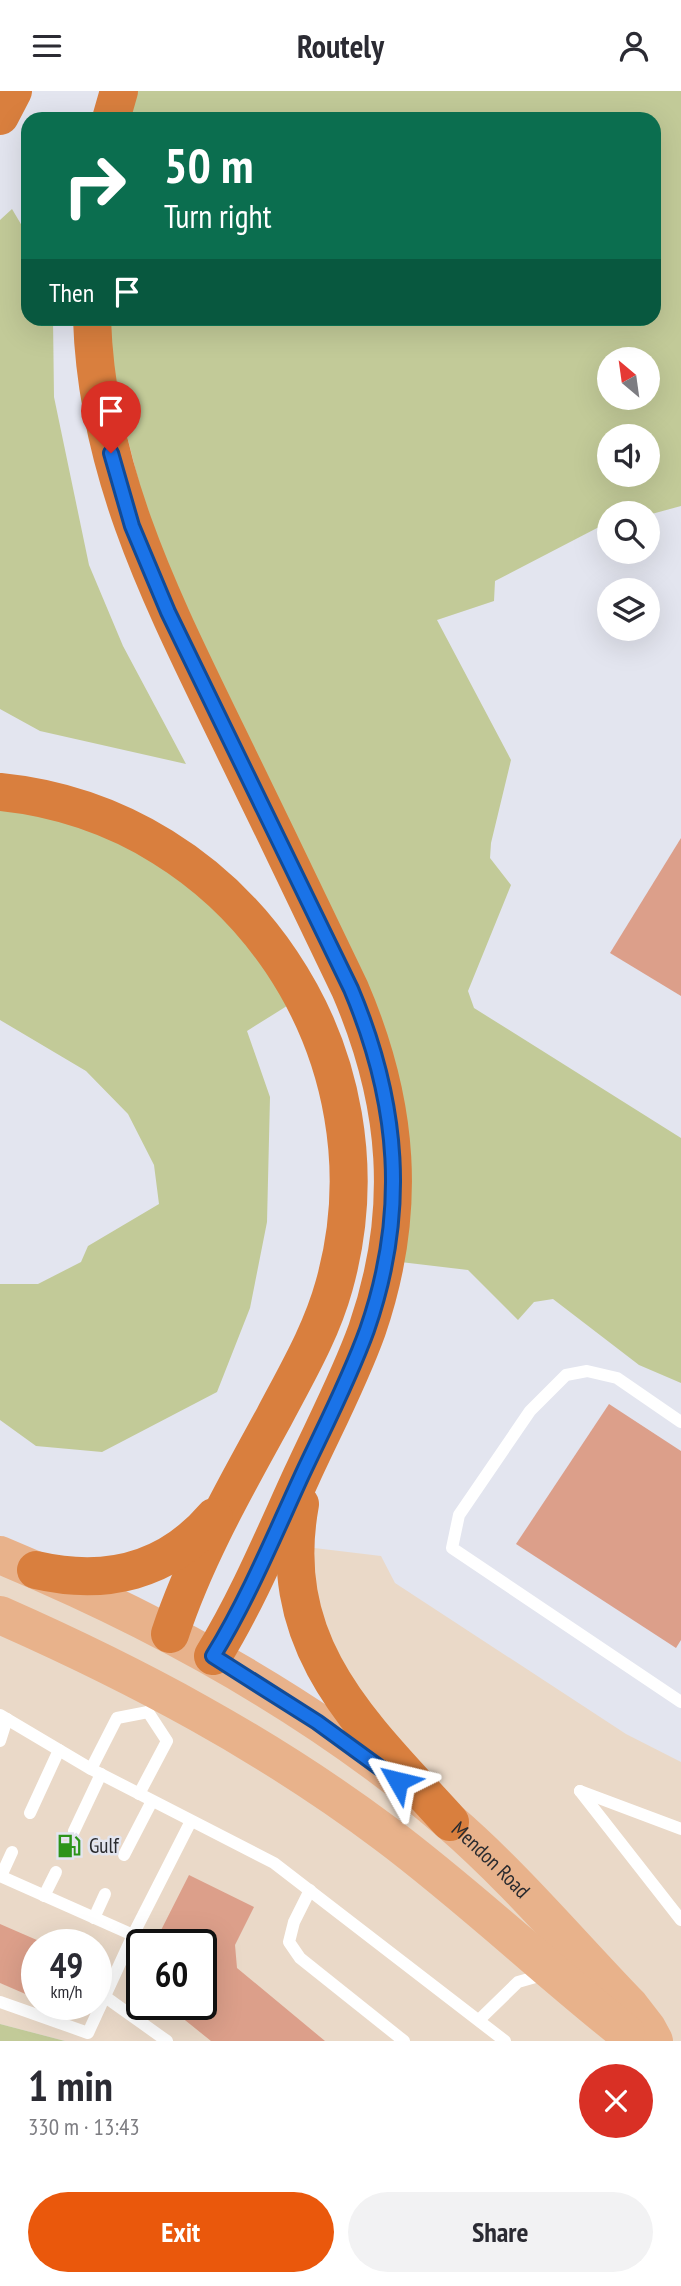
<!DOCTYPE html>
<html lang="en">
<head>
<meta charset="utf-8">
<style>
  :root { --surface:#fff; --page:#f2f2f3; --text:#2b2b33; --muted:#7c7c81; --accent:#ea580c }
  body { margin:0; font-family:"PT Sans Narrow",sans-serif; background:var(--page); color:var(--text); height:100vh; display:flex; flex-direction:column; font-size:26px; white-space:nowrap }
  * { box-sizing:border-box; margin:0 }
  p { font-size:23px; color:var(--muted) }
  .icon { flex:none; width:38px; height:38px; fill:none; stroke:currentColor; stroke-width:2; stroke-linecap:round; stroke-linejoin:round }
  .map { position:relative; height:1950px; overflow:hidden }
  .drawer { display:flex; flex-direction:column; background:var(--surface); flex:1 }
  .drawer>* { flex:none }
  .banner { position:absolute; left:21px; top:21px; width:640px; height:214px; border-radius:21px; box-shadow:0 7px 28px #0002; background:#0b6e4f; color:#fff; overflow:hidden }
  .needle { width:46px; rotate:331deg }
  .controls { position:absolute; left:597px; top:256px; display:grid; gap:14px }
  .controls a { display:grid; place-items:center; width:63px; height:63px; border-radius:50%; background:var(--surface); box-shadow:0 7px 28px #0002; font-size:35px }
  .speed { position:absolute; left:21px; top:1838px; display:flex; gap:14px; font-size:35px; font-weight:700; text-align:center }
  .speed>* { display:grid; place-content:center; width:91px; height:91px; border-radius:50%; background:var(--surface); box-shadow:0 7px 28px #0002; line-height:1 }
  .speed small { font-size:18px; font-weight:400 }
  .speed .limit { border:4px solid #111; border-radius:10px; background:#fff; color:#111 }
  .pin { position:absolute; display:grid; place-items:center; width:60px; height:60px; color:#fff; margin:-72px -30px; border-radius:50% 50% 50% 0; rotate:-45deg; box-shadow:0 0 7px #0007 }
  .pin .icon { rotate:45deg }
  .me { position:absolute; width:77px; margin:-38px; rotate:307deg; stroke-linejoin:round; filter:drop-shadow(0 0 5px #0008) }
  .turn { display:flex; align-items:center; gap:24px; height:147px; padding:0 28px; font-size:32px }
  .turn .icon { width:91px; height:91px; stroke-width:2.5 }
  .turn b { display:block; font-size:49px; line-height:60px }
  .then { display:flex; align-items:center; height:66px; padding:0 28px; background:#0003; gap:14px; font-size:26px }
  .round { display:grid; place-items:center; flex:none; width:74px; height:74px; border-radius:37px; background:var(--page) }
  .overview { display:flex; align-items:center; justify-content:space-between; height:119px; padding:0 28px }
  h1 { font-size:42px; font-weight:600; line-height:52px }
  .cta { display:flex; gap:14px; margin-top:auto; padding:14px 28px }
  .cta a { flex:1; height:80px; border-radius:42px; background:var(--accent); color:#fff; font-size:28px; font-weight:600; line-height:80px; text-align:center }
  .cta a+a { background:var(--page); color:var(--text) }
  header { display:flex; justify-content:space-between; align-items:center; height:91px; padding:0 28px; background:var(--surface); font-size:32px; font-weight:600 }
  .map>svg:first-child { display:block }
  .commercial { fill:#ead9c8; fill-rule:evenodd }
  .green { fill:#c2ca98; fill-rule:evenodd }
  .building { fill:#dc9f8a }
  .lines { fill:none; stroke-linecap:round; stroke-linejoin:round }
  .lane { stroke:#fff; stroke-width:12 }
  .primary { stroke:#e8b28b; stroke-width:38 }
  .highway { stroke:#d97f3e; stroke-width:38 }
  .route-casing { stroke:#114b97; stroke-width:18 }
  .route { stroke:#1a73e8; stroke-width:12 }
  .labels { text-anchor:middle; stroke-width:5; stroke-linejoin:round; paint-order:stroke }
  .poi-label { font-size:21px; fill:#2a2b2f; stroke:#e3e5ef; text-anchor:start }
  .street-label { font-size:21px; fill:#2a2b2f; stroke:#e3e5ef }
</style>
</head>
<body>
<header><svg class="icon" aria-label="menu" viewBox="0 0 24 24"><path d="M4 6h16M4 12h16M4 18h16"/></svg>Routely<svg class="icon" aria-label="person" viewBox="0 0 24 24"><circle cx="12" cy="8" r="4"/><path d="M4 21q1-7 8-7t8 7"/></svg></header>
<div class="map">
<svg width="681" height="1950" viewBox="0 0 681 1950">
  <rect width="100%" height="100%" fill="#e3e5ef"/>
  <path class="commercial" d="M 306,1456 L 381,1465 L 395,1492 L 626,1643 L 681,1671 L 681,1950 L 65,1950 L 0,1933 L 0,1471 L 29,1484 L 389,1687 L 315,1562 ZM 37,1853 L 96,1853 L 96,1913 L 37,1913 ZM 142,1853 L 201,1853 L 201,1913 L 142,1913 Z"/>
  <g class="green">
    <path d="M 127,0 L 681,0 L 681,415 L 648,424 L 648,422 L 609,422 L 609,433 L 599,436 L 495,490 L 494,510 L 437,529 L 511,669 L 491,752 L 490,767 L 511,794 L 468,900 L 474,917 L 681,1047 L 681,1292 L 639,1274 L 553,1208 L 534,1211 L 518,1229 L 468,1179 L 392,1170 L 397,1041 L 178,544 L 97,228 L 654,228 L 654,28 L 119,28 ZM 609,268 L 648,268 L 648,306 L 609,306 ZM 609,345 L 648,345 L 648,383 L 609,383 Z"/>
    <path d="M 12,118 L 28,145 L 28,228 L 53,228 L 54,306 L 89,474 L 123,555 L 186,673 L 40,640 L 0,618 L 0,129 Z"/>
    <path d="M 0,711 L 173,766 L 298,908 L 247,940 L 270,1006 L 267,1131 L 250,1217 L 217,1301 L 102,1361 L 36,1355 L 0,1329 L 0,1193 L 38,1193 L 81,1171 L 88,1155 L 159,1113 L 154,1074 L 128,1023 L 86,980 L 0,929 Z"/>
    <path d="M 0,1933 L 65,1950 L 0,1950 Z"/>
  </g>
  <g class="building">
    <path d="M 681,747 L 681,905 L 610,862 Z"/>
    <path d="M 609,1313 L 681,1360 L 681,1549 L 676,1557 L 516,1453 Z"/>
    <path d="M 189,1784 L 254,1816 L 235,1854 L 237,1877 L 325,1950 L 211,1950 L 165,1913 L 201,1913 L 201,1853 L 154,1853 Z"/>
    <path d="M 0,1833 L 46,1853 L 37,1853 L 37,1908 L 0,1892 Z"/>
    <path d="M 47,1913 L 82,1913 L 77,1926 Z"/>
  </g>
  <g class="lines">
    <g class="lane">
      <path d="M 681,1331 L 617,1287 L 587,1280 L 566,1284 L 530,1320 L 459,1424 L 452,1457 L 681,1611"/>
      <path d="M 0,1624 L 91,1678 L 274,1772 L 505,1950"/>
      <path d="M 0,1650 L 7,1628"/>
      <path d="M 91,1678 L 117,1627 L 148,1621"/>
      <path d="M 580,1700 L 681,1829"/>
      <path d="M 580,1700 L 681,1738"/>
      <path d="M 139,1703 L 167,1650 L 148,1621"/>
      <path d="M 30,1722 L 59,1659"/>
      <path d="M 74,1740 L 101,1683"/>
      <path d="M 124,1764 L 152,1710"/>
      <path d="M 0,1785 L 133,1844 L 191,1730"/>
      <path d="M 1,1785 L 12,1761"/>
      <path d="M 310,1799 L 294,1831 L 289,1851 L 300,1867 L 404,1950"/>
      <path d="M 44,1805 L 56,1781"/>
      <path d="M 94,1827 L 105,1803"/>
      <path d="M 104,1905 L 167,1950"/>
      <path d="M 0,1911 L 88,1942 L 133,1844"/>
      <path d="M 479,1929 L 518,1891 L 546,1883"/>
    </g>
    <g class="primary">
      <path id="s1" d="M 0,1464 C 161,1531 316,1616 449,1730 C 514,1786 570,1853 630,1915 L 647,1937 L 654,1950"/>
      <path d="M 0,1524 C 136,1584 266,1653 386,1743 C 469,1805 544,1877 626,1942"/>
    </g>
    <g class="highway">
      <path d="M 0,25 L 13,0"/>
      <path d="M 111,28 L 119,0"/>
      <path d="M 92,228 C 97,381 160,505 225,639 C 267,725 309,812 350,898 C 399,1012 408,1120 367,1239 C 349,1289 324,1336 302,1384 C 274,1445 248,1508 213,1565"/>
      <path d="M 0,701 C 240,725 399,965 334,1195 C 321,1242 296,1284 274,1326 C 235,1397 195,1467 170,1543"/>
      <path d="M 300,1413 C 274,1556 362,1634 450,1731"/>
      <path d="M 36,1479 C 105,1495 167,1481 214,1426"/>
    </g>
  </g>
  <g class="lines">
    <g class="route-casing">
      <path id="route" d="M 111,362 L 132,435 L 168,521 L 351,898 C 399,1012 408,1121 367,1239 C 349,1289 324,1337 302,1384 C 274,1445 248,1508 213,1565 L 317,1631 L 398,1690"/>
    </g>
    <use href="#route" class="route"/>
  </g>
  <defs>
    <g id="fuel-bare" transform="scale(1.89)"><path d="M-5.5-6h7V0h2V4h1.3V-2.5L3-4.5l.8-.8L6-3V5H2.5V1h-1V6h-7ZM-4.2-4.7v3.2H.2V-4.7Z" fill="#2c9419" stroke="#e3e5ef" stroke-width="2.5" paint-order="stroke"/></g>
  </defs>
  <g fill-rule="evenodd">
    <use href="#fuel-bare" x="69" y="1755"/>
  </g>
  <g class="labels">
    <g class="poi-label">
      <text x="89" y="1762">Gulf</text>
    </g>
    <g class="street-label">
      <text dy="7" stroke="none"><textPath href="#s1" startOffset="581">Mendon Road</textPath></text>
    </g>
  </g>
</svg>
<div class="controls">
<a><svg class="needle" viewBox="-14 -14 28 28"><path d="M0-13l5 13h-10z" fill="#e53935"/><path d="M0 13l5-13h-10z" fill="#7c7c81"/></svg></a>
<a><svg class="icon" aria-label="sound" viewBox="0 0 24 24"><path d="M4 9h4l5-4v14l-5-4H4zM17 9q2 3 0 6"/></svg></a>
<a><svg class="icon" aria-label="search" viewBox="0 0 24 24"><circle cx="10" cy="10" r="6"/><path d="M15 15l6 6"/></svg></a>
<a><svg class="icon" aria-label="layers" viewBox="0 0 24 24"><path d="M12 4l9 5-9 5-9-5zM3 14l9 5 9-5"/></svg></a>
</div>
<div class="speed"><div>49<small>km/h</small></div><div class="limit">60</div></div>
<div class="pin" style="left:111px;top:362px;background:#d93025"><svg class="icon" aria-label="arrive" viewBox="0 0 24 24"><path d="M6 21V4h12l-3 4 3 4H6"/></svg></div>
<svg class="me" style="left:398px;top:1690px" viewBox="-20 -20 40 40"><path d="M0-17L14 15 0 8-14 15z" fill="#1a73e8" stroke="#fff" stroke-width="4"/></svg>
<div class="banner">
<div class="turn"><svg class="icon" aria-label="right" viewBox="0 0 24 24"><path d="M7 20v-9h11M14 6l5 5-5 5"/></svg><div><b>50 m</b>Turn right</div></div>
<div class="then">Then<svg class="icon" aria-label="arrive" viewBox="0 0 24 24"><path d="M6 21V4h12l-3 4 3 4H6"/></svg></div>
</div>
</div>
<section class="drawer">
<div class="overview"><div><h1>1 min</h1><p>330 m · 13:43</p></div><a class="round" style="background:#d93025;color:#fff"><svg class="icon" aria-label="close" viewBox="0 0 24 24"><path d="M6 6l12 12M18 6L6 18"/></svg></a></div>
<div class="cta"><a>Exit</a><a>Share</a></div>
</section>
</body>
</html>
